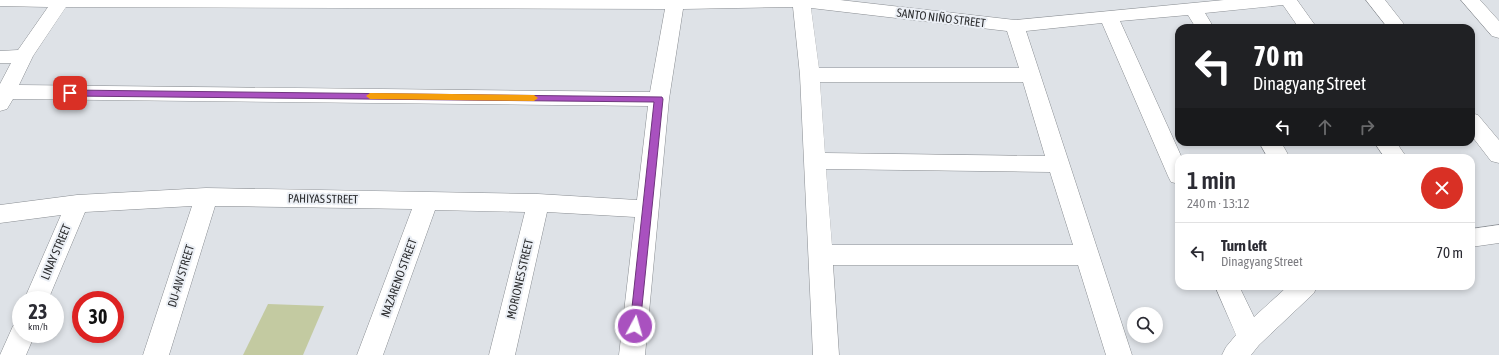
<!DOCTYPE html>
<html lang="en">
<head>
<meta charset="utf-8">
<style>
  :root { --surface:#fff; --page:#f2f2f3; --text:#2b2b33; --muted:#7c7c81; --line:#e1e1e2 }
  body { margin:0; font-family:"Asap Condensed",sans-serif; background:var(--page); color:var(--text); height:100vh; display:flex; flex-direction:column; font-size:15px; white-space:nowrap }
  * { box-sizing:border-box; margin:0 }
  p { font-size:13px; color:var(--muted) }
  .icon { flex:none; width:22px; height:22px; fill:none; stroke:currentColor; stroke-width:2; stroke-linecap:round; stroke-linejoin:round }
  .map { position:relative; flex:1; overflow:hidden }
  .details { position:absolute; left:1175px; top:154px; width:300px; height:136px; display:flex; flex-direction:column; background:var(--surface); border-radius:12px; box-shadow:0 2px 6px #0003 }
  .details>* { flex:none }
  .guide { position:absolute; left:1175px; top:24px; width:300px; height:122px; border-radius:12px; box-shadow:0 2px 6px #0003; background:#202124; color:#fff; overflow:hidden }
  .buttons { position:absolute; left:1127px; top:307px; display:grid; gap:8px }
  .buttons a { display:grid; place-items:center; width:36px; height:36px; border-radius:50%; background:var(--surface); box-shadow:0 2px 6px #0003; font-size:20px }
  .speed { position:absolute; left:12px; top:291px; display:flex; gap:8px; font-size:20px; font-weight:700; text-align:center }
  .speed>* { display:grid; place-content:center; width:52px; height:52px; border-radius:50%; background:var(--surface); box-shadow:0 2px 6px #0003; line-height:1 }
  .speed small { font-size:10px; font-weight:400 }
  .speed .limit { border:6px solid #d22; background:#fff; color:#111 }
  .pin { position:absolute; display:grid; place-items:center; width:34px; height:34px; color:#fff; margin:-17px; border-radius:8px; box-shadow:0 2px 6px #0006 }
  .me { position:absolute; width:44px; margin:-22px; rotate:6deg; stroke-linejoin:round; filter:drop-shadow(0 0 3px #0008) }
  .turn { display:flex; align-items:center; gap:14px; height:84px; padding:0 12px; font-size:18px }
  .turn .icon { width:52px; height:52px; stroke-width:2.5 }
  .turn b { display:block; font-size:28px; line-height:34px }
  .lanes { display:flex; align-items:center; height:38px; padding:0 12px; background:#0003; justify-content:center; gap:20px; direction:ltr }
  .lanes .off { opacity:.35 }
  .round { display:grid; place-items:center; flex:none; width:42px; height:42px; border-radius:21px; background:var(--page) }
  .overview { display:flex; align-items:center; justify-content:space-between; height:68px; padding:0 12px }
  h1 { font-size:24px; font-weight:600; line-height:30px }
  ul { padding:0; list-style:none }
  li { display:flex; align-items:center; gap:12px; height:60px; padding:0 12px; border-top:1px solid var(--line) }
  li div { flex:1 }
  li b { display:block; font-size:15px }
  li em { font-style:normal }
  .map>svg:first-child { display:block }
  .green { fill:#c3caa1 }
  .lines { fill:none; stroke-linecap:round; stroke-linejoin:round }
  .minor-casing { stroke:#898d92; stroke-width:1 }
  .minor { fill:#fff; fill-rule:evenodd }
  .route { fill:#a951bf; stroke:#6e357c }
  .slow { fill:#f59e0b }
  .labels { text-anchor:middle; stroke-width:4; stroke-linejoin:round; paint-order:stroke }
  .street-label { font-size:12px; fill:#2e2f31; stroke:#ebeff5 }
</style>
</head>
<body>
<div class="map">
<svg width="1499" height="355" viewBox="0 0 1499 355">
  <rect width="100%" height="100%" fill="#dee2e7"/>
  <path class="green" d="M 268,304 L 324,306 L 303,355 L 243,355 Z"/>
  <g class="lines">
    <g class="minor-casing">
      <g id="minor">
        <path d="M 0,0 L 840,0 L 1015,20 L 1224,0 L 1297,0 L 1317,28 L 1299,28 L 1283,5 L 1205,13 L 1214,28 L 1196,28 L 1188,15 L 1120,21 L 1182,158 L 1179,158 L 1179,184 L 1171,182 L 1168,176 L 1102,23 L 1026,31 L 1132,355 L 1106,355 L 1078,265 L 833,265 L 839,355 L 813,355 L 800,75 L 793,7 L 683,9 L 669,99 L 645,355 L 619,355 L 635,217 L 547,212 L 515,355 L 489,355 L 525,212 L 435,210 L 383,355 L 357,355 L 412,209 L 215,206 L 169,355 L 143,355 L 192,206 L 85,212 L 48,300 L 24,300 L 61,215 L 0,223 L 0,205 L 77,195 L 206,188 L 538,194 L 637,200 L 648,106 L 13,99 L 7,109 L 0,111 L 0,84 L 11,63 L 0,63 L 0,51 L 18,50 L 48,7 L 0,6 ZM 66,7 L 665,9 L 650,92 L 19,85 L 33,56 ZM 811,8 L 1007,31 L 1019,68 L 819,68 ZM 820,82 L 1023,82 L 1045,156 L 825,153 ZM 826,169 L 1050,172 L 1073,245 L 832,245 Z"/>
        <path d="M 1366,0 L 1385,0 L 1407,28 L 1388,28 Z"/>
        <path d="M 1461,0 L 1480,0 L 1499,21 L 1499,38 L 1492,36 Z"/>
        <path d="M 1471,113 L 1478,115 L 1499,140 L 1499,163 L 1491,161 L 1471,135 Z"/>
        <path d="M 1259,142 L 1281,142 L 1290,158 L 1268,158 Z"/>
        <path d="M 1374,142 L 1396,142 L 1407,158 L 1385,158 Z"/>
        <path d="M 1499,225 L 1499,243 L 1471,247 L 1471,229 Z"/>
        <path d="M 1215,286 L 1239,286 L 1254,317 L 1288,286 L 1317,286 L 1314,293 L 1259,345 L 1251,355 L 1222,355 L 1226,347 L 1236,335 Z"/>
        <path d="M 21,323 L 21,334 L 35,334 L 26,355 L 0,355 L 13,326 Z"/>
      </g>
    </g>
    <use href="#minor" class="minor"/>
  </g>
  <path class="route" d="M 70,90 L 662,97 L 663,99 L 640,326 L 639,329 L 631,329 L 630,326 L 654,102 L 70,96 L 66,93 Z"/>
  <path class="slow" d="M 370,93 L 534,95 L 538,98 L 534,101 L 370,99 L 366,96 Z"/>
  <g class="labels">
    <g class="street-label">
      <text transform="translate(941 18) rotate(7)" y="4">SANTO NIÑO STREET</text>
      <text transform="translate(323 199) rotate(1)" y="4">PAHIYAS STREET</text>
      <text transform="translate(56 252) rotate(-67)" y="4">LINAY STREET</text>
      <text transform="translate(181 276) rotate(-73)" y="4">DU-AW STREET</text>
      <text transform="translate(399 278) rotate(-70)" y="4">NAZARENO STREET</text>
      <text transform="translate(520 279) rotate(-77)" y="4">MORIONES STREET</text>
    </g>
  </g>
</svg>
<div class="buttons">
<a><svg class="icon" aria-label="search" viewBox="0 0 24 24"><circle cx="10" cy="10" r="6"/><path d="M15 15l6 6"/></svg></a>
</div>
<div class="speed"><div>23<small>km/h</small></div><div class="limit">30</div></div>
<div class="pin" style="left:70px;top:93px;background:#d93025"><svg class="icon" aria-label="arrive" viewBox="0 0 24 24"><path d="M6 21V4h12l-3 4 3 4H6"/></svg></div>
<svg class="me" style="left:635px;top:326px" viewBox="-20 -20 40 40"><circle r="17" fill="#a951bf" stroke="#fff" stroke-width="3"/><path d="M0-11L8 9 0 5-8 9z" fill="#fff"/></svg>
<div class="guide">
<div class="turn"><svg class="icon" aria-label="left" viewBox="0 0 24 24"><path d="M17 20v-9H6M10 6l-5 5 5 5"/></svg><div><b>70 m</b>Dinagyang Street</div></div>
<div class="lanes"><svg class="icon" aria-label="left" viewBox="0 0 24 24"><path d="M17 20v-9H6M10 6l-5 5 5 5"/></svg><svg class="icon off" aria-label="ahead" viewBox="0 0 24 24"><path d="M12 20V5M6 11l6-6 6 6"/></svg><svg class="icon off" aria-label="right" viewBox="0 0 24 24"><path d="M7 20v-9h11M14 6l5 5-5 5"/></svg></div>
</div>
<section class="details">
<div class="overview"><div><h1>1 min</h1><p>240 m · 13:12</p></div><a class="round" style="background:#d93025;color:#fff"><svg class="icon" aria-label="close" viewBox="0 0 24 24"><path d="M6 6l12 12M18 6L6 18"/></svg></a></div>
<ul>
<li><svg class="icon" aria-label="left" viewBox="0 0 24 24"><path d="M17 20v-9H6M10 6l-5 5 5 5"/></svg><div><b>Turn left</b><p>Dinagyang Street</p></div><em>70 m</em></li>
</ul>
</section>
</div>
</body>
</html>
